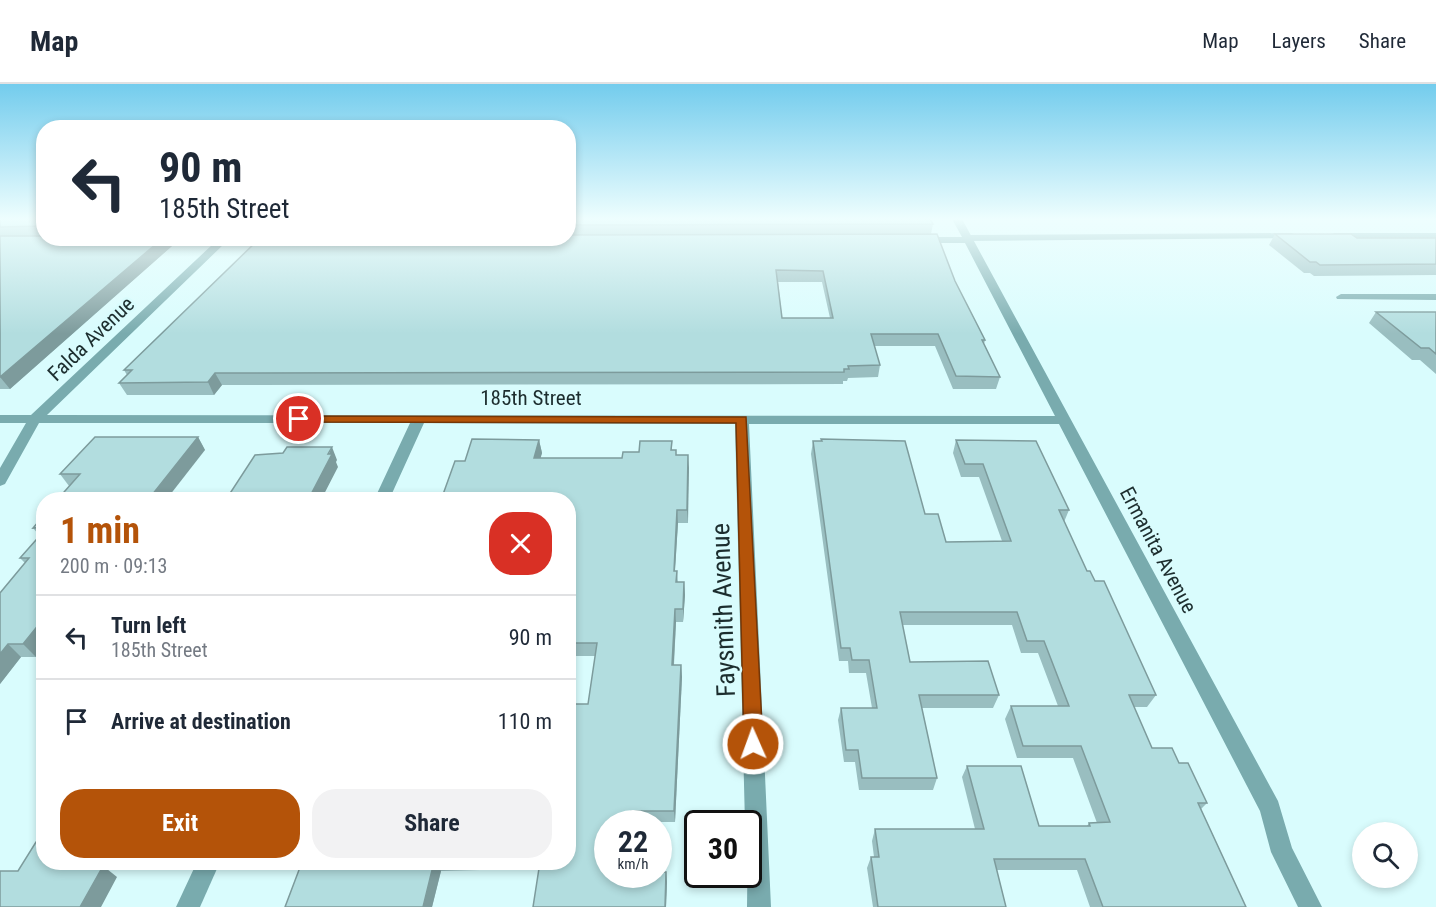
<!DOCTYPE html>
<html lang="en">
<head>
<meta charset="utf-8">
<style>
  :root { --surface:#fff; --page:#f2f2f3; --text:#1f2937; --muted:#747a83; --line:#e0e1e3; --accent:#b45309 }
  body { margin:0; font-family:"Roboto Condensed",sans-serif; background:var(--page); color:var(--text); height:100vh; display:flex; flex-direction:column; font-size:22px; white-space:nowrap }
  * { box-sizing:border-box; margin:0 }
  p { font-size:20px; color:var(--muted) }
  .icon { flex:none; width:33px; height:33px; fill:none; stroke:currentColor; stroke-width:2; stroke-linecap:round; stroke-linejoin:round }
  .map { position:relative; flex:1; overflow:hidden }
  .side { position:absolute; left:36px; top:408px; width:540px; height:378px; display:flex; flex-direction:column; background:var(--surface); border-radius:24px; box-shadow:0 3px 9px #0003 }
  .side>* { flex:none }
  .banner { position:absolute; left:36px; top:36px; width:540px; height:126px; border-radius:24px; box-shadow:0 3px 9px #0003; background:#fff; color:var(--text); overflow:hidden }
  .fabs { position:absolute; left:1352px; top:738px; display:grid; gap:12px }
  .fabs a { display:grid; place-items:center; width:66px; height:66px; border-radius:50%; background:var(--surface); box-shadow:0 3px 9px #0003; font-size:30px }
  .speed { position:absolute; left:594px; top:726px; display:flex; gap:12px; font-size:30px; font-weight:700; text-align:center }
  .speed>* { display:grid; place-content:center; width:78px; height:78px; border-radius:50%; background:var(--surface); box-shadow:0 3px 9px #0003; line-height:1 }
  .speed small { font-size:15px; font-weight:400 }
  .speed .limit { border:3px solid #111; border-radius:9px; background:#fff; color:#111 }
  .pin { position:absolute; display:grid; place-items:center; width:51px; height:51px; color:#fff; margin:-26px; border:3px solid #fff; border-radius:50%; box-shadow:0 2px 6px #0007 }
  .me { position:absolute; width:66px; margin:-33px; rotate:358deg; stroke-linejoin:round; filter:drop-shadow(0 0 4px #0008) }
  .turn { display:flex; align-items:center; gap:21px; height:126px; padding:0 24px; font-size:27px }
  .turn .icon { width:78px; height:78px; stroke-width:2.5 }
  .turn b { display:block; font-size:42px; line-height:51px }
  .round { display:grid; place-items:center; flex:none; width:63px; height:63px; border-radius:24px; background:var(--page) }
  .headline { display:flex; align-items:center; justify-content:space-between; height:102px; padding:0 24px }
  h1 { font-size:36px; font-weight:700; line-height:45px; color:var(--accent) }
  .button { display:flex; gap:12px; margin-top:auto; padding:12px 24px }
  .button a { flex:1; height:69px; border-radius:24px; background:var(--accent); color:#fff; font-size:24px; font-weight:700; line-height:69px; text-align:center }
  .button a+a { background:var(--page); color:var(--text) }
  ul { padding:0; list-style:none }
  li { display:flex; align-items:center; gap:18px; height:84px; padding:0 24px; border-top:2px solid var(--line) }
  li div { flex:1 }
  li b { display:block; font-size:22px }
  li em { font-style:normal }
  header { display:flex; align-items:center; gap:36px; box-sizing:border-box; height:84px; padding:0 30px; background:var(--surface); border-bottom:2px solid var(--line) }
  header strong { font-size:28px }
  nav { display:flex; gap:33px; margin-inline-start:auto; font-size:21px }
  .map>svg:first-child { display:block }
  .lines { fill:none; stroke-linecap:round; stroke-linejoin:round }
  .service { fill:#79abae; fill-rule:evenodd }
  .minor { fill:#79abae; fill-rule:evenodd }
  .wall { fill:#99bec0; fill-rule:evenodd }
  .shaded-wall { fill:#7d9b9c }
  .building { fill:#b2dddf; stroke:#7d9b9c; stroke-width:1.5; fill-rule:evenodd }
  .route { fill:#b45309; stroke:#753606; stroke-width:1.5 }
  .labels { text-anchor:middle; stroke-width:5; stroke-linejoin:round; paint-order:stroke }
  .street-label { font-size:21px; fill:#1c2d2e; stroke:#d9fcfd }
  .near-street-label { font-size:26px; fill:#1c2d2e; stroke:#d9fcfd }
</style>
</head>
<body>
<header>
<strong>Map</strong>
<nav><a>Map</a><a>Layers</a><a>Share</a></nav>
</header>
<div class="map">
<svg width="1436" height="823" viewBox="0 0 1436 823">
  <rect width="100%" height="100%" fill="#d9fcfd"/>
  <g class="lines">
    <g class="service">
      <path d="M 1292,149 L 1297,152 L 1295,154 L 966,157 L 961,154 L 966,151 Z"/>
      <path d="M 1334,149 L 1436,149 L 1436,155 L 1331,154 L 1329,152 Z"/>
    </g>
    <g class="minor">
      <path d="M 952,135 L 962,135 L 1278,717 L 1292,764 L 1322,823 L 1298,823 L 1271,768 L 1260,727 L 1059,340 L 749,340 L 771,823 L 747,823 L 748,740 L 745,740 L 735,340 L 424,339 L 389,416 L 374,416 L 410,339 L 39,339 L 5,400 L 0,402 L 0,384 L 26,339 L 0,339 L 0,331 L 31,331 L 213,160 L 147,160 L 147,156 L 150,155 L 278,154 L 281,157 L 276,160 L 224,160 L 47,331 L 1055,332 L 965,159 L 921,159 L 916,156 L 921,153 L 962,153 Z"/>
      <path d="M 1341,210 L 1436,210 L 1436,216 L 1337,215 L 1336,213 Z"/>
      <path d="M 197,778 L 220,778 L 200,823 L 176,823 Z"/>
    </g>
  </g>
  <g class="wall">
    <path d="M 0,135 L 44,135 L 44,154 L 168,154 L 172,162 L 10,305 L 0,305 Z"/>
    <path d="M 568,135 L 933,140 L 931,150 L 985,256 L 984,260 L 1000,293 L 996,305 L 953,305 L 935,262 L 874,262 L 880,281 L 878,293 L 848,294 L 847,297 L 843,297 L 843,300 L 222,301 L 214,311 L 127,311 L 119,299 L 127,291 L 124,286 L 568,154 ZM 778,198 L 822,198 L 830,234 L 782,234 Z"/>
    <path d="M 1275,150 L 1357,154 L 1436,154 L 1436,191 L 1314,192 L 1310,189 L 1304,189 L 1269,161 Z"/>
    <path d="M 1376,228 L 1436,228 L 1436,290 L 1420,276 L 1412,276 L 1369,239 Z"/>
    <path d="M 198,353 L 205,366 L 69,402 L 60,390 Z"/>
    <path d="M 472,355 L 539,356 L 542,369 L 540,374 L 622,374 L 623,368 L 639,368 L 640,357 L 672,357 L 672,366 L 676,366 L 676,371 L 688,371 L 688,439 L 678,439 L 675,487 L 677,487 L 678,498 L 684,498 L 685,511 L 683,538 L 676,538 L 674,581 L 681,581 L 682,593 L 675,738 L 633,738 L 633,740 L 608,740 L 608,790 L 658,790 L 658,788 L 666,788 L 667,798 L 666,823 L 533,823 L 540,778 L 568,778 L 568,700 L 574,666 L 568,666 L 568,620 L 588,620 L 595,572 L 568,572 L 568,416 L 441,416 L 455,377 L 465,377 Z"/>
    <path d="M 956,356 L 1069,426 L 1064,438 L 1087,487 L 1095,497 L 1156,611 L 1147,623 L 1134,623 L 1152,664 L 1179,679 L 1207,719 L 1201,725 L 1246,823 L 1090,823 L 1077,786 L 997,786 L 1006,823 L 873,823 L 867,784 L 871,773 L 874,773 L 872,757 L 875,745 L 975,745 L 962,693 L 967,682 L 1039,742 L 1087,742 L 1089,739 L 1097,739 L 1073,674 L 1017,674 L 1005,635 L 1011,622 L 1058,622 L 1038,569 L 1021,569 L 1012,541 L 902,541 L 910,578 L 999,611 L 993,624 L 922,624 L 937,694 L 933,706 L 859,706 L 855,678 L 844,678 L 838,636 L 841,624 L 872,624 L 866,589 L 849,589 L 848,577 L 839,577 L 811,370 L 813,357 L 925,430 L 946,458 L 1002,457 L 979,393 L 961,393 L 953,369 Z"/>
    <path d="M 44,431 L 44,563 L 36,573 L 21,573 L 0,600 L 0,509 L 25,479 L 20,474 L 40,452 L 33,444 Z"/>
    <path d="M 302,778 L 482,778 L 480,786 L 441,787 L 432,823 L 285,823 Z"/>
  </g>
  <g class="shaded-wall">
    <path d="M 163,154 L 168,154 L 172,162 L 10,305 L 0,293 Z"/>
    <path d="M 215,289 L 222,301 L 214,311 L 208,298 Z"/>
    <path d="M 198,353 L 205,366 L 166,416 L 148,416 Z"/>
    <path d="M 539,356 L 542,369 L 537,387 L 534,374 Z"/>
    <path d="M 332,363 L 337,376 L 336,378 L 338,383 L 321,416 L 308,416 Z"/>
    <path d="M 688,371 L 689,384 L 688,439 L 687,426 Z"/>
    <path d="M 677,426 L 678,439 L 674,500 L 674,487 Z"/>
    <path d="M 684,498 L 685,511 L 683,538 L 683,525 Z"/>
    <path d="M 675,525 L 676,538 L 673,593 L 672,581 Z"/>
    <path d="M 44,534 L 44,563 L 36,573 L 23,560 Z"/>
    <path d="M 8,560 L 21,573 L 0,600 L 0,570 Z"/>
    <path d="M 681,581 L 682,593 L 675,738 L 674,727 Z"/>
    <path d="M 631,727 L 633,738 L 633,740 L 630,740 Z"/>
    <path d="M 90,778 L 110,778 L 107,785 L 117,793 L 101,823 L 80,823 Z"/>
    <path d="M 434,778 L 436,778 L 441,787 L 432,823 L 423,823 Z"/>
    <path d="M 476,778 L 482,778 L 480,786 Z"/>
    <path d="M 666,788 L 667,798 L 666,823 L 665,823 Z"/>
  </g>
  <g class="building">
    <path d="M 0,135 L 44,135 L 44,142 L 0,143 Z"/>
    <path d="M 568,135 L 930,135 L 933,140 L 568,141 Z"/>
    <path d="M 937,150 L 955,197 L 985,256 L 982,256 L 1000,293 L 956,292 L 938,250 L 871,250 L 880,281 L 848,282 L 849,285 L 844,285 L 844,288 L 215,289 L 208,298 L 119,299 L 132,286 L 124,286 L 260,154 L 568,154 L 568,151 ZM 776,186 L 823,187 L 833,234 L 782,234 Z"/>
    <path d="M 1275,150 L 1351,150 L 1357,154 L 1436,154 L 1436,180 L 1320,181 L 1316,178 L 1310,178 Z"/>
    <path d="M 0,152 L 44,152 L 44,154 L 163,154 L 0,293 Z"/>
    <path d="M 1376,228 L 1436,228 L 1436,270 L 1429,264 L 1421,264 Z"/>
    <path d="M 95,353 L 198,353 L 148,416 L 57,416 L 80,390 L 60,390 Z"/>
    <path d="M 472,355 L 539,356 L 534,374 L 622,374 L 623,368 L 639,368 L 640,357 L 672,357 L 671,366 L 676,366 L 676,371 L 688,371 L 687,426 L 677,426 L 674,487 L 677,487 L 676,498 L 684,498 L 683,525 L 675,525 L 672,581 L 681,581 L 674,727 L 631,727 L 630,740 L 608,740 L 608,790 L 658,790 L 658,788 L 666,788 L 665,823 L 533,823 L 540,778 L 568,778 L 568,700 L 575,654 L 568,654 L 568,620 L 588,620 L 597,559 L 568,559 L 568,416 L 441,416 L 455,377 L 465,377 Z"/>
    <path d="M 821,355 L 905,357 L 925,430 L 938,430 L 946,458 L 1011,457 L 983,380 L 965,380 L 956,356 L 1036,357 L 1069,426 L 1059,426 L 1087,487 L 1090,487 L 1095,497 L 1104,497 L 1156,611 L 1129,611 L 1152,664 L 1172,664 L 1179,679 L 1188,679 L 1207,719 L 1198,719 L 1246,823 L 1103,823 L 1085,775 L 994,775 L 1006,823 L 878,823 L 871,773 L 879,773 L 875,745 L 984,745 L 967,682 L 1021,682 L 1039,742 L 1090,742 L 1089,739 L 1110,738 L 1081,662 L 1023,662 L 1011,622 L 1069,622 L 1044,557 L 1027,557 L 1017,528 L 900,528 L 910,578 L 988,577 L 999,611 L 919,611 L 937,694 L 862,694 L 858,666 L 846,666 L 841,624 L 877,624 L 869,576 L 852,576 L 850,564 L 841,564 L 813,357 L 822,357 Z"/>
    <path d="M 287,363 L 332,363 L 328,370 L 332,370 L 308,416 L 212,416 L 213,415 L 227,414 L 255,371 L 283,369 Z"/>
    <path d="M 44,431 L 44,443 L 33,444 Z"/>
    <path d="M 44,447 L 44,534 L 23,560 L 8,560 L 0,570 L 0,509 L 29,474 L 20,474 Z"/>
    <path d="M 44,757 L 44,778 L 90,778 L 90,780 L 103,782 L 80,823 L 0,823 L 0,787 L 18,787 L 36,758 L 43,758 Z"/>
    <path d="M 302,778 L 434,778 L 423,823 L 285,823 Z"/>
  </g>
  <linearGradient id="sky" x2="0" y2="1"><stop stop-color="#73cced"/><stop offset="0.54" stop-color="#eefefe"/><stop offset="1" stop-color="#eefefe" stop-opacity="0"/></linearGradient>
  <rect width="1436" height="250" fill="url(#sky)"/>
  <path class="route" d="M 299,332 L 746,333 L 763,660 L 760,666 L 753,669 L 747,666 L 744,660 L 736,339 L 295,338 L 293,335 Z"/>
  <g class="labels">
    <g class="street-label">
      <text transform="translate(91 255) rotate(-44)" y="7">Falda Avenue</text>
      <text x="531" y="321">185th Street</text>
      <text transform="translate(1158 466) rotate(62)" y="7">Ermanita Avenue</text>
    </g>
    <g class="near-street-label">
      <text transform="translate(723 526) rotate(-92)" y="9">Faysmith Avenue</text>
    </g>
  </g>
</svg>
<div class="fabs">
<a><svg class="icon" aria-label="search" viewBox="0 0 24 24"><circle cx="10" cy="10" r="6"/><path d="M15 15l6 6"/></svg></a>
</div>
<div class="speed"><div>22<small>km/h</small></div><div class="limit">30</div></div>
<div class="pin" style="left:299px;top:335px;background:#d93025"><svg class="icon" aria-label="arrive" viewBox="0 0 24 24"><path d="M6 21V4h12l-3 4 3 4H6"/></svg></div>
<svg class="me" style="left:753px;top:660px" viewBox="-20 -20 40 40"><circle r="17" fill="#b45309" stroke="#fff" stroke-width="3"/><path d="M0-11L8 9 0 5-8 9z" fill="#fff"/></svg>
<div class="banner">
<div class="turn"><svg class="icon" aria-label="left" viewBox="0 0 24 24"><path d="M17 20v-9H6M10 6l-5 5 5 5"/></svg><div><b>90 m</b>185th Street</div></div>
</div>
<section class="side">
<div class="headline"><div><h1>1 min</h1><p>200 m · 09:13</p></div><a class="round" style="background:#d93025;color:#fff"><svg class="icon" aria-label="close" viewBox="0 0 24 24"><path d="M6 6l12 12M18 6L6 18"/></svg></a></div>
<ul>
<li><svg class="icon" aria-label="left" viewBox="0 0 24 24"><path d="M17 20v-9H6M10 6l-5 5 5 5"/></svg><div><b>Turn left</b><p>185th Street</p></div><em>90 m</em></li>
<li><svg class="icon" aria-label="arrive" viewBox="0 0 24 24"><path d="M6 21V4h12l-3 4 3 4H6"/></svg><div><b>Arrive at destination</b></div><em>110 m</em></li>
</ul>
<div class="button"><a>Exit</a><a>Share</a></div>
</section>
</div>
</body>
</html>
